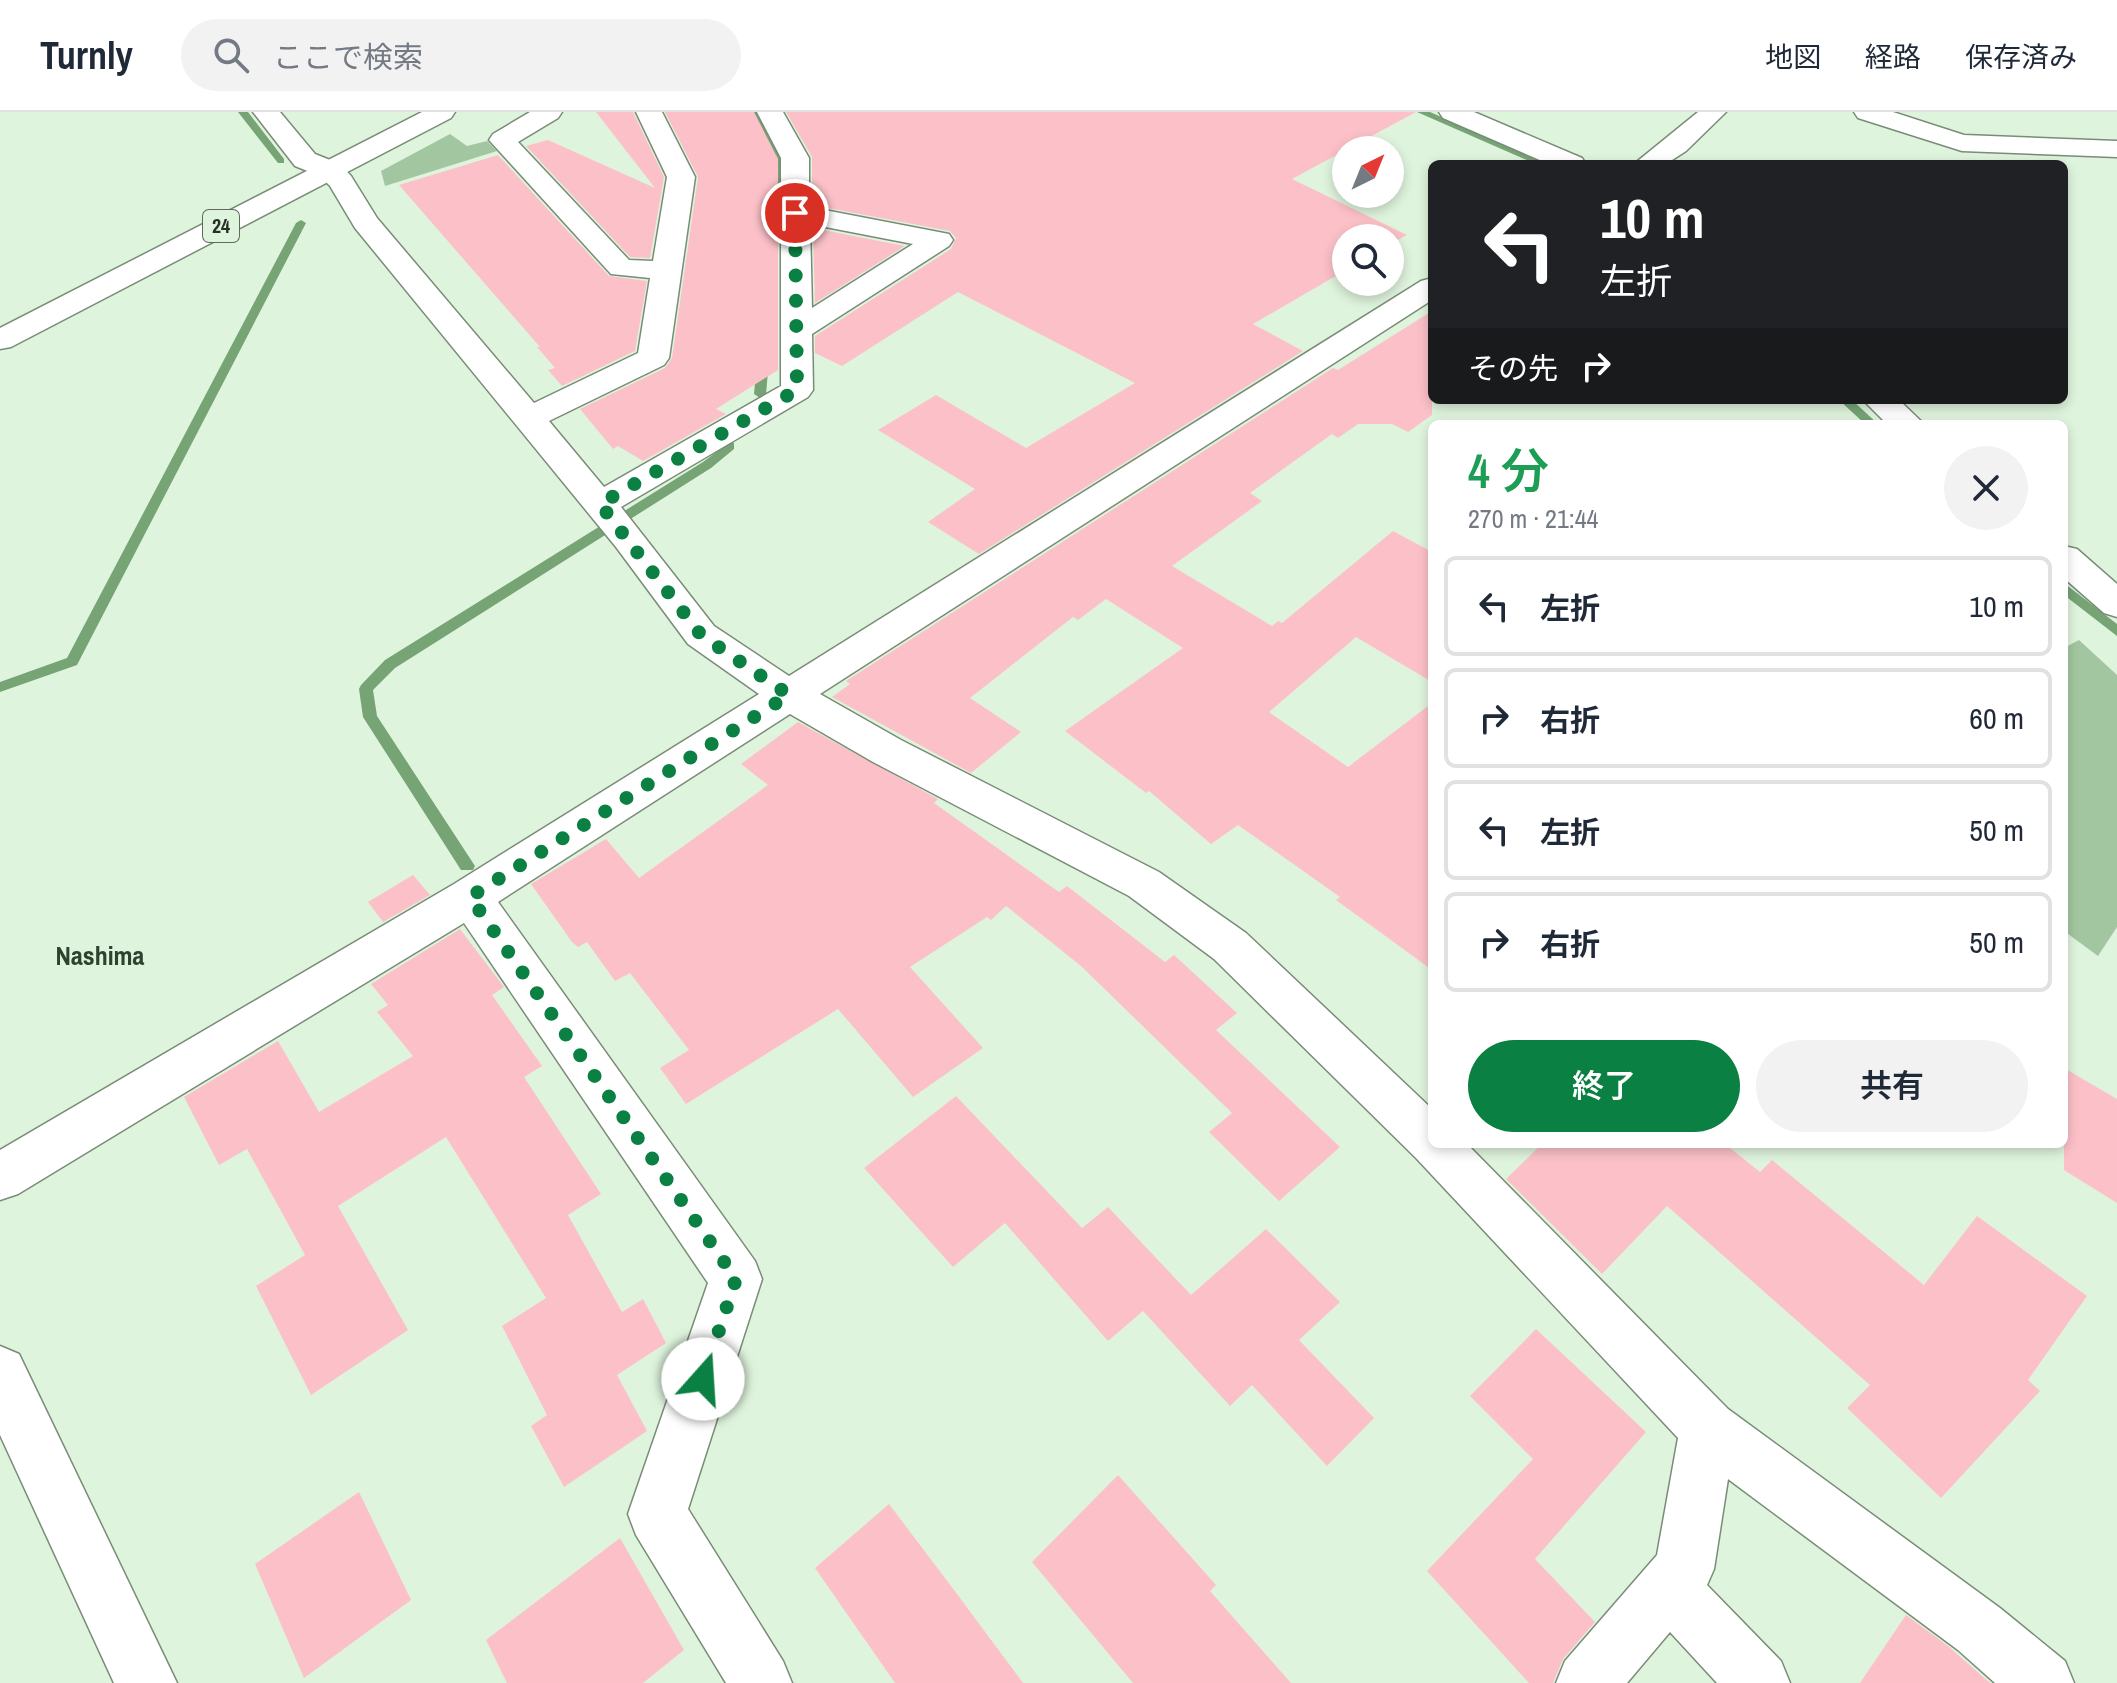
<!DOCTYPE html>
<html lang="ja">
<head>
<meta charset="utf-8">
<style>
  :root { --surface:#fff; --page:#f2f2f3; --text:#1f2937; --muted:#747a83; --line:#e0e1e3; --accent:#0b8043 }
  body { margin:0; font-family:"Archivo Narrow","Noto Sans JP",sans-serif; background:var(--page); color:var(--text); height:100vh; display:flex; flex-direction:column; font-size:30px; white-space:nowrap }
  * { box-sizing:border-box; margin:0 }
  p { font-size:26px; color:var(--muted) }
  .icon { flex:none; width:44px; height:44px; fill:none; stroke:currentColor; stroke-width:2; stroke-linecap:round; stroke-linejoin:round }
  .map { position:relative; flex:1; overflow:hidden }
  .sheet { position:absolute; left:1428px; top:308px; width:640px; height:728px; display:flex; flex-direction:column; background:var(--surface); border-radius:12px; box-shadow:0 4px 12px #0003 }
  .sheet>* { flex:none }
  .hud { position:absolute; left:1428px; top:48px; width:640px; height:244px; border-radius:12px; box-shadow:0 4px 12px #0003; background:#202124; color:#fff; overflow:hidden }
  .needle { width:52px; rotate:43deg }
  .tools { position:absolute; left:1332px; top:24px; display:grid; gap:16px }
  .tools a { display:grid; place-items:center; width:72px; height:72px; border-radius:50%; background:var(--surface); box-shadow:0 4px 12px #0003; font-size:40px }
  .pin { position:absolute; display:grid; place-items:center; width:68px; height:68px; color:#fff; margin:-34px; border:4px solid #fff; border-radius:50%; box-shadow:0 2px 8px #0007 }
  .me { position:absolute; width:88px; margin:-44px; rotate:19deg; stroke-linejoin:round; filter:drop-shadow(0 0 6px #0008) }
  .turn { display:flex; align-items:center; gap:28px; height:168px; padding:0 40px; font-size:36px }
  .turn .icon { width:104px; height:104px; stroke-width:2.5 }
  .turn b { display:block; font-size:56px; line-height:68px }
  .then { display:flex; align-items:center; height:76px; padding:0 40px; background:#0003; gap:16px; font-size:30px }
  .round { display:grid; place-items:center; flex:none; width:84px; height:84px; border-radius:42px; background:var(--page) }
  .overview { display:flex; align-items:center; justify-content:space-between; height:136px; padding:0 40px }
  h1 { font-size:48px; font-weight:600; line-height:60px; color:#1e9e55 }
  .cta { display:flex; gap:16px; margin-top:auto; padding:16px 40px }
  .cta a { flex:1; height:92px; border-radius:48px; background:var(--accent); color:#fff; font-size:32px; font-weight:600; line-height:92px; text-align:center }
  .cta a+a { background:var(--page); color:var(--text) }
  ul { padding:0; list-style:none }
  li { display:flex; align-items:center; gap:24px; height:100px; margin:0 16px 12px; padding:0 24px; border:4px solid var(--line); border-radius:12px }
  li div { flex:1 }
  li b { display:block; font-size:30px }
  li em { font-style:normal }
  header { display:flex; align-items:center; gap:48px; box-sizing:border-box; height:112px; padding:0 40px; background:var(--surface); border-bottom:2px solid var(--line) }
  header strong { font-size:38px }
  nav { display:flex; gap:44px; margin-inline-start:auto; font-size:28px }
  .search { width:560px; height:72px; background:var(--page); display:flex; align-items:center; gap:20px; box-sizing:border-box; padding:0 28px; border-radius:44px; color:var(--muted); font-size:30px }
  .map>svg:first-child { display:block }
  .green { fill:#a2c7a0 }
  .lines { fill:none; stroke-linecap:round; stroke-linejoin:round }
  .stream { fill:#76a475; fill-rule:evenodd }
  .building { fill:#fcc1c8 }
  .minor-casing { stroke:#798c77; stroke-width:3 }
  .tertiary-casing { stroke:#798c77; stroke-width:3 }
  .trunk-casing { stroke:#798c77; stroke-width:3 }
  .minor { fill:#fff; fill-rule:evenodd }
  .tertiary { fill:#fff; fill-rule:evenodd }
  .trunk { fill:#fff; fill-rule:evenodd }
  .route { stroke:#0b8043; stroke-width:14; stroke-dasharray:0 25.2 }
  .labels { text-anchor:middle; stroke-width:8; stroke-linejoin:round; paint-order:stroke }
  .shield { fill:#dff4dd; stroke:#5f6b5e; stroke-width:2 }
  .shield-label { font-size:20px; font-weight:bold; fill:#283028 }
  .quarter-label { font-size:26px; font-weight:bold; fill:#2f412f; stroke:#dff4dd }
</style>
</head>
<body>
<header>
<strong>Turnly</strong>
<div class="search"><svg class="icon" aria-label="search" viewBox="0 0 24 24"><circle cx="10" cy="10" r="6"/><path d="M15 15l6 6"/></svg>ここで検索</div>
<nav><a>地図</a><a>経路</a><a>保存済み</a></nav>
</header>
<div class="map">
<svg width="2117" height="1571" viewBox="0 0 2117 1571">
  <rect width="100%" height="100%" fill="#dff4dd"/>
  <g class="green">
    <path d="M 450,22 L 467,34 L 487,29 L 497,39 L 385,74 L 381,59 Z"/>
    <path d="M 2079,528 L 2117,563 L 2117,815 L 2098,844 L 2064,819 L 2064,536 Z"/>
  </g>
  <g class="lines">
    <g class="stream">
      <path d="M 238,0 L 248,0 L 284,47 L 284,51 L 278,51 Z"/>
      <path d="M 749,0 L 759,0 L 785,52 L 780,111 L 771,109 L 775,52 Z"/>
      <path d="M 1417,0 L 1430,0 L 1549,52 L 1536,52 Z"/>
      <path d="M 301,108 L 306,111 L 77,553 L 0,580 L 0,570 L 67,546 L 296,111 Z"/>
      <path d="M 763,245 L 769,248 L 766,282 L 760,286 L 754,282 L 757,248 Z"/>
      <path d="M 1839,288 L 1852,288 L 1878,312 L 1865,312 Z"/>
      <path d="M 730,330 L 734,331 L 734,337 L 711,356 L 395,556 L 373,578 L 377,604 L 475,754 L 473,758 L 461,758 L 363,605 L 359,577 L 361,573 L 385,548 L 703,350 Z"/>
      <path d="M 2064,471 L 2117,512 L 2117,524 L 2064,483 Z"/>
    </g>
  </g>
  <g class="building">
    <path d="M 596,0 L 633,0 L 664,65 L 650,146 L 630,145 L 526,34 L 548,28 L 655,76 Z"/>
    <path d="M 665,0 L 754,0 L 778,47 L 778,258 L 716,297 L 726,302 L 643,349 L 618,334 L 613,337 L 580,297 L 665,256 L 672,246 L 698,65 Z"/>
    <path d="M 786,0 L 1416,0 L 1292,67 L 1407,123 L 1390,132 L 1390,126 L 1346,126 L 1346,158 L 1253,212 L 1303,239 L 979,442 L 928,410 L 975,377 L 878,318 L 936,283 L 1026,336 L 1135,271 L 958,180 L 842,254 L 815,241 L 815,224 L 951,137 L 956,126 L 950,119 L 812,93 L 812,45 Z"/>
    <path d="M 498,43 L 609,164 L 647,169 L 635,239 L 562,274 L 548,258 L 555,256 L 537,235 L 540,235 L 399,73 Z"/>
    <path d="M 813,116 L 905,134 L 815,191 Z"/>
    <path d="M 1432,199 L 1432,303 L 1408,320 L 1392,312 L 1358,312 L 1338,326 L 1332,322 L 1250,381 L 1262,389 L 1172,454 L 1272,514 L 1278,509 L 1282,511 L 1393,419 L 1432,440 L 1432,570 L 1356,525 L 1269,600 L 1348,655 L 1432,591 L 1432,858 L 1336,788 L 1340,785 L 1238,713 L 1211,732 L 1149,679 L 1146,681 L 1065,619 L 1183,536 L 1106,487 L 1078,508 L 1073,505 L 970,586 L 1021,620 L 971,661 L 832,585 L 850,572 L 846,569 L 1333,256 L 1338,258 Z"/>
    <path d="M 798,610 L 938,687 L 934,691 L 1059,780 L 1067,774 L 1165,850 L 1174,843 L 1237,901 L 1216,918 L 1340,1035 L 1279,1089 L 1209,1020 L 1232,1001 L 1081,854 L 1006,794 L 991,808 L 987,805 L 910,855 L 983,936 L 913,985 L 838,897 L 686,992 L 660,956 L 689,938 L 630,861 L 615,869 L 587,830 L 578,835 L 572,830 L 531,772 L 606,727 L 639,766 L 768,673 L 741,652 Z"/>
    <path d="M 413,763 L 430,783 L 383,810 L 368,790 Z"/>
    <path d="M 460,817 L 504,875 L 492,883 L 542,954 L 524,965 L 601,1082 L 568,1103 L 622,1200 L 643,1187 L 666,1231 L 617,1263 L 647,1319 L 564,1375 L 531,1314 L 547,1303 L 502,1214 L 546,1186 L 446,1025 L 338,1094 L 408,1218 L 311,1283 L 256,1174 L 305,1143 L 247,1037 L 219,1053 L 184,985 L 278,929 L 319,1000 L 413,944 L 377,900 L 388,893 L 371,872 Z"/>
    <path d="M 2064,956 L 2117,987 L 2117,1091 L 2064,1058 Z"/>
    <path d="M 956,984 L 1082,1116 L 1108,1095 L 1191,1183 L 1266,1117 L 1340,1190 L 1299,1228 L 1374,1306 L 1327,1354 L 1252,1273 L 1230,1294 L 1143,1199 L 1108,1229 L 1005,1111 L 953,1155 L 864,1056 Z"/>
    <path d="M 1542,1032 L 1725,1032 L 1760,1060 L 1772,1048 L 1924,1173 L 1977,1104 L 2087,1184 L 2028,1268 L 2040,1279 L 1941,1386 L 1847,1296 L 1870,1273 L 1667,1094 L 1602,1162 L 1506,1067 Z"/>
    <path d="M 1536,1217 L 1646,1320 L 1535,1447 L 1595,1510 L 1563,1547 L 1553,1571 L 1529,1571 L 1427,1459 L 1533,1347 L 1470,1284 Z"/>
    <path d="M 1118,1363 L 1216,1473 L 1210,1479 L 1291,1571 L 1133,1571 L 1032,1450 Z"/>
    <path d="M 359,1380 L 411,1488 L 304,1566 L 255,1452 Z"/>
    <path d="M 889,1392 L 957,1482 L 1023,1571 L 895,1571 L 815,1456 Z"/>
    <path d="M 620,1426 L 684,1538 L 643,1571 L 507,1571 L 486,1528 Z"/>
    <path d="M 1906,1503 L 1948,1534 L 1990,1571 L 1860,1571 Z"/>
  </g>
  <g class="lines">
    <g class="minor-casing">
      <g id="minor">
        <path d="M 253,0 L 280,0 L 315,42 L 340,52 L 351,64 L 377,106 L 534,291 L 638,241 L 650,166 L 611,162 L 489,28 L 493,22 L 530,0 L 562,0 L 558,6 L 518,30 L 629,148 L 653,149 L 667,65 L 636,0 L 662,0 L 695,65 L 669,246 L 664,253 L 549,309 L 604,375 L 781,274 L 781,46 L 757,0 L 783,0 L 809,46 L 809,95 L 949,122 L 953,128 L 949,134 L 812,222 L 813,278 L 808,285 L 621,395 L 714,514 L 789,564 L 1421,169 L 1432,166 L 1432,188 L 820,582 L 901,628 L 1159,760 L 1246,821 L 1432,997 L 1432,1032 L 1467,1032 L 1728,1297 L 2000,1496 L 2065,1549 L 2074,1571 L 1995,1571 L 1958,1538 L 1728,1367 L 1714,1457 L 1707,1473 L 1781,1549 L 1790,1571 L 1717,1571 L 1670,1520 L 1627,1571 L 1556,1571 L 1565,1549 L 1657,1443 L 1678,1326 L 1416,1046 L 1214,847 L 1129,784 L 873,650 L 790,602 L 498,790 L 755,1149 L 762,1167 L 688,1397 L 783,1549 L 792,1571 L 726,1571 L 636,1423 L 628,1402 L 708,1171 L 464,811 L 18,1082 L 0,1088 L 0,1038 L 454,772 L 759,582 L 688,532 L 616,435 L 355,116 L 330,74 L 320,64 L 295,54 ZM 810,112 L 913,132 L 812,196 Z"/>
        <path d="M 1439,0 L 1474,0 L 1582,46 L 1586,52 L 1549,52 L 1443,6 Z"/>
        <path d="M 1698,0 L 1726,0 L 1686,39 L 1666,52 L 1634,52 Z"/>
        <path d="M 1854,0 L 1893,0 L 1964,23 L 2117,29 L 2117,45 L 1962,39 L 1858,6 Z"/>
        <path d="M 1863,288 L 1899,288 L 1924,312 L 1887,312 Z"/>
        <path d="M 2064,434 L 2077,437 L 2117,472 L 2117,505 L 2104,501 L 2064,466 Z"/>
      </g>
    </g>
    <g class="tertiary-casing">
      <path id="tertiary" d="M 0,1234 L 19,1242 L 177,1571 L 114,1571 L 0,1323 Z"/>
    </g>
    <g class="trunk-casing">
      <path id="trunk" d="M 422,0 L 455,0 L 451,6 L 11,235 L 0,237 L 0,216 Z"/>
    </g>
    <use href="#minor" class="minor"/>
    <use href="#tertiary" class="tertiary"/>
    <use href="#trunk" class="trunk"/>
  </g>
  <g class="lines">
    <path class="route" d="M 703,1267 L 736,1167 L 470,785 L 789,583 L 701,523 L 600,392 L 797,278 L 795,101"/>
  </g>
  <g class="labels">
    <rect class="shield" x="203" y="98" width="36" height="32" rx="6"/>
    <g class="shield-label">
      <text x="221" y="121">24</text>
    </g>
    <g class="quarter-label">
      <text x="100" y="853">Nashima</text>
    </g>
  </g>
</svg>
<div class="tools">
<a><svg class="needle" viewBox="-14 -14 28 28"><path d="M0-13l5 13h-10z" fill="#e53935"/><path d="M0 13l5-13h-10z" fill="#747a83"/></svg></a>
<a><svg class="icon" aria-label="search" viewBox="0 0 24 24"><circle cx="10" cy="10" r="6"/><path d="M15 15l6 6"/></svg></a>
</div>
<div class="pin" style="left:795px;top:101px;background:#d93025"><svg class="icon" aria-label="arrive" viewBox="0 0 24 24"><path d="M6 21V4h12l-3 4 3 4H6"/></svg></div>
<svg class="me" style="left:703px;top:1267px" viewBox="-20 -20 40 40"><circle r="19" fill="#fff"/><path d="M0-13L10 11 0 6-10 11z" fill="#0b8043"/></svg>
<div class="hud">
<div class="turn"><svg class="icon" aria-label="left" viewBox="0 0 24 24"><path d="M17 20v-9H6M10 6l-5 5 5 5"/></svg><div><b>10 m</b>左折</div></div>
<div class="then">その先<svg class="icon" aria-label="right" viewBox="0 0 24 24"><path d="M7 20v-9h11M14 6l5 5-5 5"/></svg></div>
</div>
<section class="sheet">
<div class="overview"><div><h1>4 分</h1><p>270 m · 21:44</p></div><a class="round"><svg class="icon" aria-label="close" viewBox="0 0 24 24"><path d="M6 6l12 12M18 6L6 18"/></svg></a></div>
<ul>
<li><svg class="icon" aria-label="left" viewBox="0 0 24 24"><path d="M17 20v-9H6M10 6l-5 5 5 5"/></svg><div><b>左折</b></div><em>10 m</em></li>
<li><svg class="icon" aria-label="right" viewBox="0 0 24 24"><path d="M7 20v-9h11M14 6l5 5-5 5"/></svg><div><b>右折</b></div><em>60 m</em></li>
<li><svg class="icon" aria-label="left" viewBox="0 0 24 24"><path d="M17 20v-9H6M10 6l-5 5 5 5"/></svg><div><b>左折</b></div><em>50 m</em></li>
<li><svg class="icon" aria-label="right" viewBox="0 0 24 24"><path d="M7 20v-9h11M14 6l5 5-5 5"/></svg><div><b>右折</b></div><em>50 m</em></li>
</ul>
<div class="cta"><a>終了</a><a>共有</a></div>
</section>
</div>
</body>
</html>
